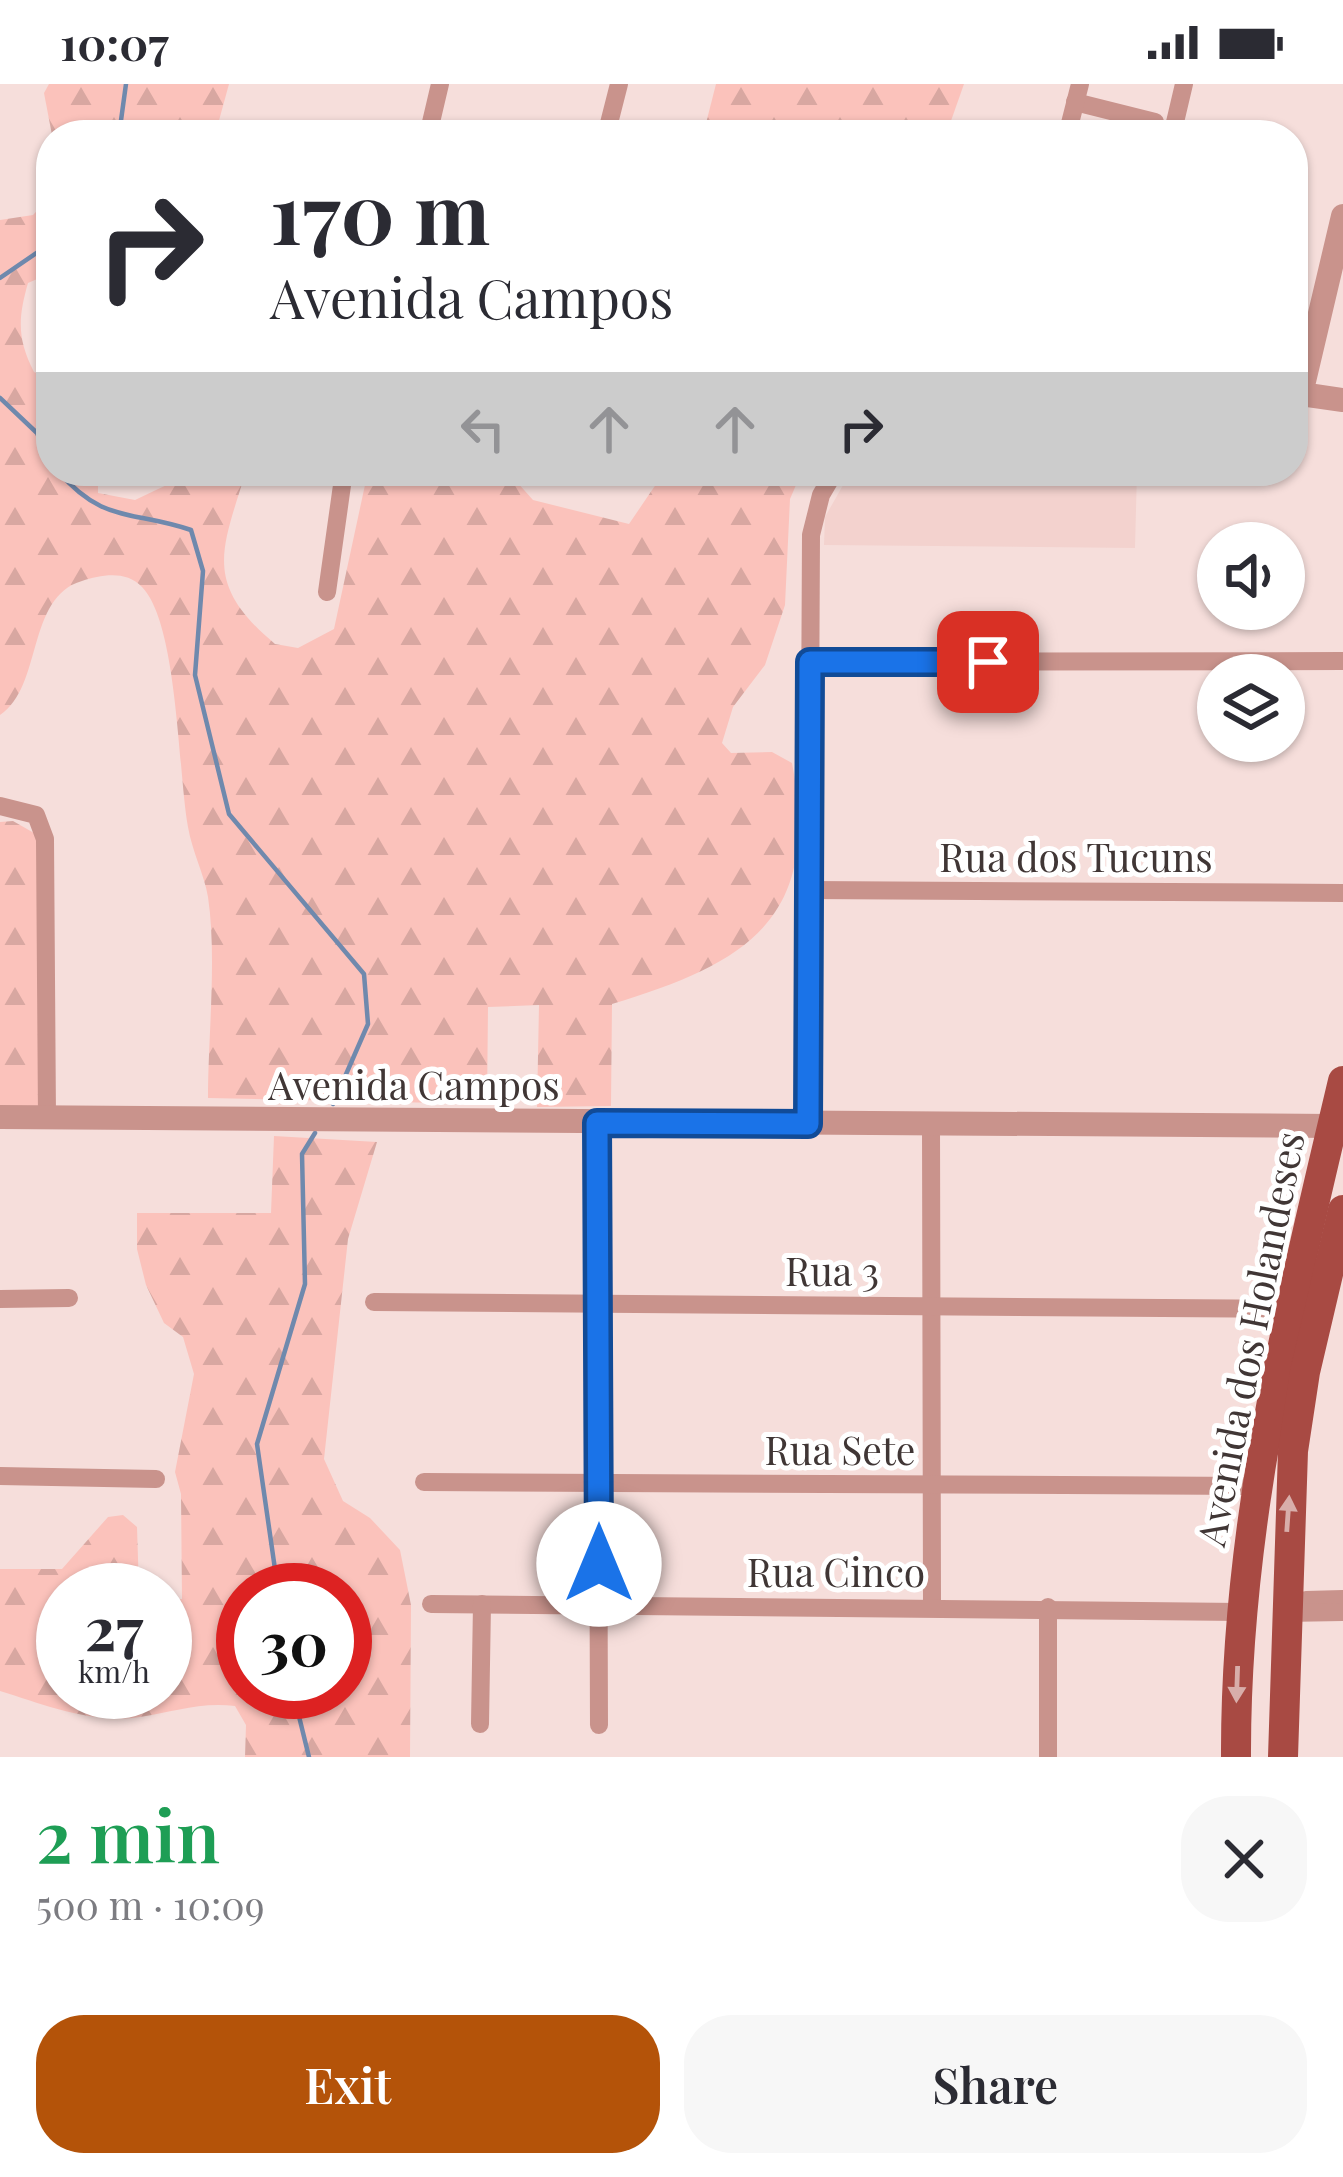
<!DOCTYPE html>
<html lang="en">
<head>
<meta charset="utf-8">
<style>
  :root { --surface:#fff; --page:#f7f7f7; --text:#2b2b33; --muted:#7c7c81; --accent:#b45309 }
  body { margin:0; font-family:"Playfair Display",serif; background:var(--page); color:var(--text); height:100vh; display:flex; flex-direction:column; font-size:45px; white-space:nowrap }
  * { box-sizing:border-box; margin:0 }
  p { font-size:39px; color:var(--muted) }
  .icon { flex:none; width:66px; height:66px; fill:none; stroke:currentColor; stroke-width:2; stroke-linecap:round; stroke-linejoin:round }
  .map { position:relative; height:1673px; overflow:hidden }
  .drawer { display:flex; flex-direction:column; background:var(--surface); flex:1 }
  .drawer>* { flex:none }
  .top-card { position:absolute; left:36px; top:36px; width:1272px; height:366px; border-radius:48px; box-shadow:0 3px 9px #0004; background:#fff; color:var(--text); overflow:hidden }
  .tools { position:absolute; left:1197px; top:438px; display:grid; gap:24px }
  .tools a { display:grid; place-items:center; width:108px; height:108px; border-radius:50%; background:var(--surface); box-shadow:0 3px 9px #0004; font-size:60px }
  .speed { position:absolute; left:36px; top:1479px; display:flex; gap:24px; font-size:60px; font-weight:700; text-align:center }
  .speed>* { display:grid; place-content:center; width:156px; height:156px; border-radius:50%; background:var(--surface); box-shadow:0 3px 9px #0004; line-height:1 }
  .speed small { font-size:30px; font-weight:400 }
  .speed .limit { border:18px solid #d22; background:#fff; color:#111 }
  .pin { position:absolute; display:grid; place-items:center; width:102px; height:102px; color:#fff; margin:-51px; border-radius:24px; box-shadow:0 6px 18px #0006 }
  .me { position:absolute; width:132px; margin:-66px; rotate:0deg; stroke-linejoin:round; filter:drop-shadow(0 0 9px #0008) }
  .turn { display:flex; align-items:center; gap:42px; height:252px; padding:0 36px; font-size:54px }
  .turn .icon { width:156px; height:156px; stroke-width:2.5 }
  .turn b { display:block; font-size:84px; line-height:102px }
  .lanes { display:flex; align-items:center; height:114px; padding:0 36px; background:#0003; justify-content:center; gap:60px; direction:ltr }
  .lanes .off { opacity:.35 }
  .round { display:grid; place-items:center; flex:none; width:126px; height:126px; border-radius:48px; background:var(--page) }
  .overview { display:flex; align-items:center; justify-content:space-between; height:204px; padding:0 36px }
  h1 { font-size:72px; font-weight:600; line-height:90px; color:#1e9e55 }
  .cta { display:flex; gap:24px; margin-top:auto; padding:24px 36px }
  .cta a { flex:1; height:138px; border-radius:48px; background:var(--accent); color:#fff; font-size:48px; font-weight:600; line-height:138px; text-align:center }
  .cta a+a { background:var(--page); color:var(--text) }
  .status { display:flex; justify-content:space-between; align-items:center; height:84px; padding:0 60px; background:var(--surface); direction:ltr }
  .status svg { height:33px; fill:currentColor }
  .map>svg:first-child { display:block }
  .built { fill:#f3d2ce }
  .forest { fill:url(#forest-firs); fill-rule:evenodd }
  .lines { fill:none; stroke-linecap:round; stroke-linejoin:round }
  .stream { stroke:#6f89ad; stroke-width:4.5 }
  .minor { stroke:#c9938c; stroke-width:18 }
  .tertiary { stroke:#c9938c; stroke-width:24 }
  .primary { stroke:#a84a43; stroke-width:30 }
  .oneway { fill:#d8aeaa }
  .route-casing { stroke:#114b97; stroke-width:30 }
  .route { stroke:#1a73e8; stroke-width:21 }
  .labels { text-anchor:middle; stroke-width:10; stroke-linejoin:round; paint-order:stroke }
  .street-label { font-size:39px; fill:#403635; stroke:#fff }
</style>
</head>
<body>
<div class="status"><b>10:07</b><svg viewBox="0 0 49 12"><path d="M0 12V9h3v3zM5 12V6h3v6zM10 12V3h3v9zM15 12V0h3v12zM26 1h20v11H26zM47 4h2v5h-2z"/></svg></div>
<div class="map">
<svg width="1343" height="1673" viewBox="0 0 1343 1673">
  <defs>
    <pattern id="forest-firs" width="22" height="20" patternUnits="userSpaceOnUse" patternTransform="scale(3)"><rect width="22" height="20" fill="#fbc2bb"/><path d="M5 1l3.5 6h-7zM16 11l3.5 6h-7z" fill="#d8a7a1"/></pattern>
  </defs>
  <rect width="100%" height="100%" fill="#f6dedb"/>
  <path class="built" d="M 851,387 L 1137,387 L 1135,464 L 824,461 L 825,433 Z"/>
  <g class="forest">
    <path d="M 49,0 L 229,0 L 215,51 L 52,51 L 44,9 Z"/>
    <path d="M 716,0 L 964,0 L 946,51 L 703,51 Z"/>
    <path d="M 51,112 L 51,189 L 28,199 C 18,234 17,255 34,288 L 51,295 L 51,387 L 98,387 L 98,409 L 135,416 L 196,387 L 246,387 C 222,466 202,499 275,560 L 298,564 L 334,545 L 368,387 L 507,387 L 533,416 L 629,440 L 665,387 L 802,387 L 790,415 L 785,521 L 765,581 L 733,623 L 722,659 L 731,669 L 772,668 L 792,679 C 822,835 747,879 612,920 L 611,1022 L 537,1023 L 539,921 L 488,923 L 487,1020 L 208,1014 C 208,952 217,874 208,813 C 204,790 192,767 188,743 C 178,688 178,540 142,503 C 126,486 101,491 82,497 C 26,513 43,603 0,631 L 0,136 L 33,131 Z"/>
    <path d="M 13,737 L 41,753 L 41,1024 L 0,1023 L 0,738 Z"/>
    <path d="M 274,1052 L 377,1058 L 348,1155 L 324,1375 L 343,1417 L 370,1434 L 400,1466 L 411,1521 L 410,1673 L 245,1673 L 246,1641 L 235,1622 C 199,1618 174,1628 140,1633 C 92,1640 45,1621 0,1607 L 0,1485 L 62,1485 L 108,1433 L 123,1431 L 137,1443 L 139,1506 L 63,1506 L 63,1608 L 165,1608 L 165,1517 L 182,1515 L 181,1410 L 175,1388 L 194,1290 L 183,1253 L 164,1239 L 146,1201 L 137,1165 L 137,1129 L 271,1129 ZM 345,1506 L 345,1608 L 243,1608 L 243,1506 Z"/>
  </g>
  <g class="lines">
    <g class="stream">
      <path d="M 119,51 L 126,0"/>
      <path d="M 0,194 L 51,159"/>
      <path d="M 0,314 L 37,349 L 51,379"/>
      <path d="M 58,387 C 103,440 132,426 191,446 L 203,487 L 195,591 L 229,730 L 364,890 L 368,940 L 333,1020"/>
      <path d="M 278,1506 L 257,1360 L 305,1200 L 302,1070 L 315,1049"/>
      <path d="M 293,1608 L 309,1673"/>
    </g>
    <g class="minor">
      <path d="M 1075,18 L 1155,38"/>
      <path d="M 428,51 L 440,0"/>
      <path d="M 606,51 L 619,0"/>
      <path d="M 1067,51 L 1080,0"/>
      <path d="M 1172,51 L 1184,0"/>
      <path d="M 527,389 L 527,387"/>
      <path d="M 327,508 L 344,387"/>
      <path d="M 810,578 L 1343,577"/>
      <path d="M 0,722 L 36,731 L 45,755 L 47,1034"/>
      <path d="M 809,806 L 1343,809"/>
      <path d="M 597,1039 L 599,1641"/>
      <path d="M 808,1040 L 811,451 L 821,411 L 835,387"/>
      <path d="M 931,1040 L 932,1523"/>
      <path d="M 0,1215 L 69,1214"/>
      <path d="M 374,1218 L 1289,1225"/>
      <path d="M 0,1392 L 156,1395"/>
      <path d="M 424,1398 L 1255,1402"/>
      <path d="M 1306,1516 L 1343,1515"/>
      <path d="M 431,1520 L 1241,1528"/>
      <path d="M 1284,1529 L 1343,1528"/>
      <path d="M 480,1640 L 482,1520"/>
      <path d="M 1048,1673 L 1048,1523"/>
    </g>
    <g class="tertiary">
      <path d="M 1343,132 L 1301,310 L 1343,316"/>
      <path d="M 0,1033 L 1332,1042"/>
    </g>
    <g class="primary">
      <path d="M 1236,1673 C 1235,1442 1290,1221 1343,997"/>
      <path d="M 1283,1673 L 1293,1367 L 1305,1288 L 1343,1126"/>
    </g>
  </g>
  <defs><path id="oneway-solid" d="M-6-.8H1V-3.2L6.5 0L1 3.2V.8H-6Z" transform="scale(3)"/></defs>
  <g class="oneway">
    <use href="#oneway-solid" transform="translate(1288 1430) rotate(-86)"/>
    <use href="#oneway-solid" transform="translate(1237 1600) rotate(92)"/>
  </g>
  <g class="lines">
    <g class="route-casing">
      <path id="route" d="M 599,1480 L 597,1039 L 808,1040 L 810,578 L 988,578"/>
    </g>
    <use href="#route" class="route"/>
  </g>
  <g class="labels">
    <g class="street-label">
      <text x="1076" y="788">Rua dos Tucuns</text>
      <text x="414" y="1016">Avenida Campos</text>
      <text x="832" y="1202">Rua 3</text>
      <text transform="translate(1251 1255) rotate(-79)" y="14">Avenida dos Holandeses</text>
      <text x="840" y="1381">Rua Sete</text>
      <text x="836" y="1503">Rua Cinco</text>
    </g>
  </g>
</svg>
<div class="tools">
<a><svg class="icon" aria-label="sound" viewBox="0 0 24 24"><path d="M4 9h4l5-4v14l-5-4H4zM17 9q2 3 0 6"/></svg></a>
<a><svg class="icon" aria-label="layers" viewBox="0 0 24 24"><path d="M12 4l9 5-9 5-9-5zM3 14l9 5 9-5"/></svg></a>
</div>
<div class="speed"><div>27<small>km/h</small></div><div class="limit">30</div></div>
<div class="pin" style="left:988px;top:578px;background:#d93025"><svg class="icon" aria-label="arrive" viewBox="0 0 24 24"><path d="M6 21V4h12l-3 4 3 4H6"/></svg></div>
<svg class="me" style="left:599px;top:1480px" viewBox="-20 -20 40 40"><circle r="19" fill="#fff"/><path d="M0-13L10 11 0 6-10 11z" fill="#1a73e8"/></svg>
<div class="top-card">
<div class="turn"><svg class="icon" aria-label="right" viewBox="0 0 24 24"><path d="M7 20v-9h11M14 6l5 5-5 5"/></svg><div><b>170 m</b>Avenida Campos</div></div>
<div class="lanes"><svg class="icon off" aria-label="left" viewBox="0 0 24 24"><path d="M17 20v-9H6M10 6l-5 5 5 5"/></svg><svg class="icon off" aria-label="ahead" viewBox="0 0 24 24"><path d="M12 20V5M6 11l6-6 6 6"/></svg><svg class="icon off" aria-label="ahead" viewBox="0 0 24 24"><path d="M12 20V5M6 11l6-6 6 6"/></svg><svg class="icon" aria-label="right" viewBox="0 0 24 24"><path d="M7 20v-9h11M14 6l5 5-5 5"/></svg></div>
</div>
</div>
<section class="drawer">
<div class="overview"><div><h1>2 min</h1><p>500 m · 10:09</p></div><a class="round"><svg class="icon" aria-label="close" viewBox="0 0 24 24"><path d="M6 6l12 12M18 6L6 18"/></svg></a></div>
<div class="cta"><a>Exit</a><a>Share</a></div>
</section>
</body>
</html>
